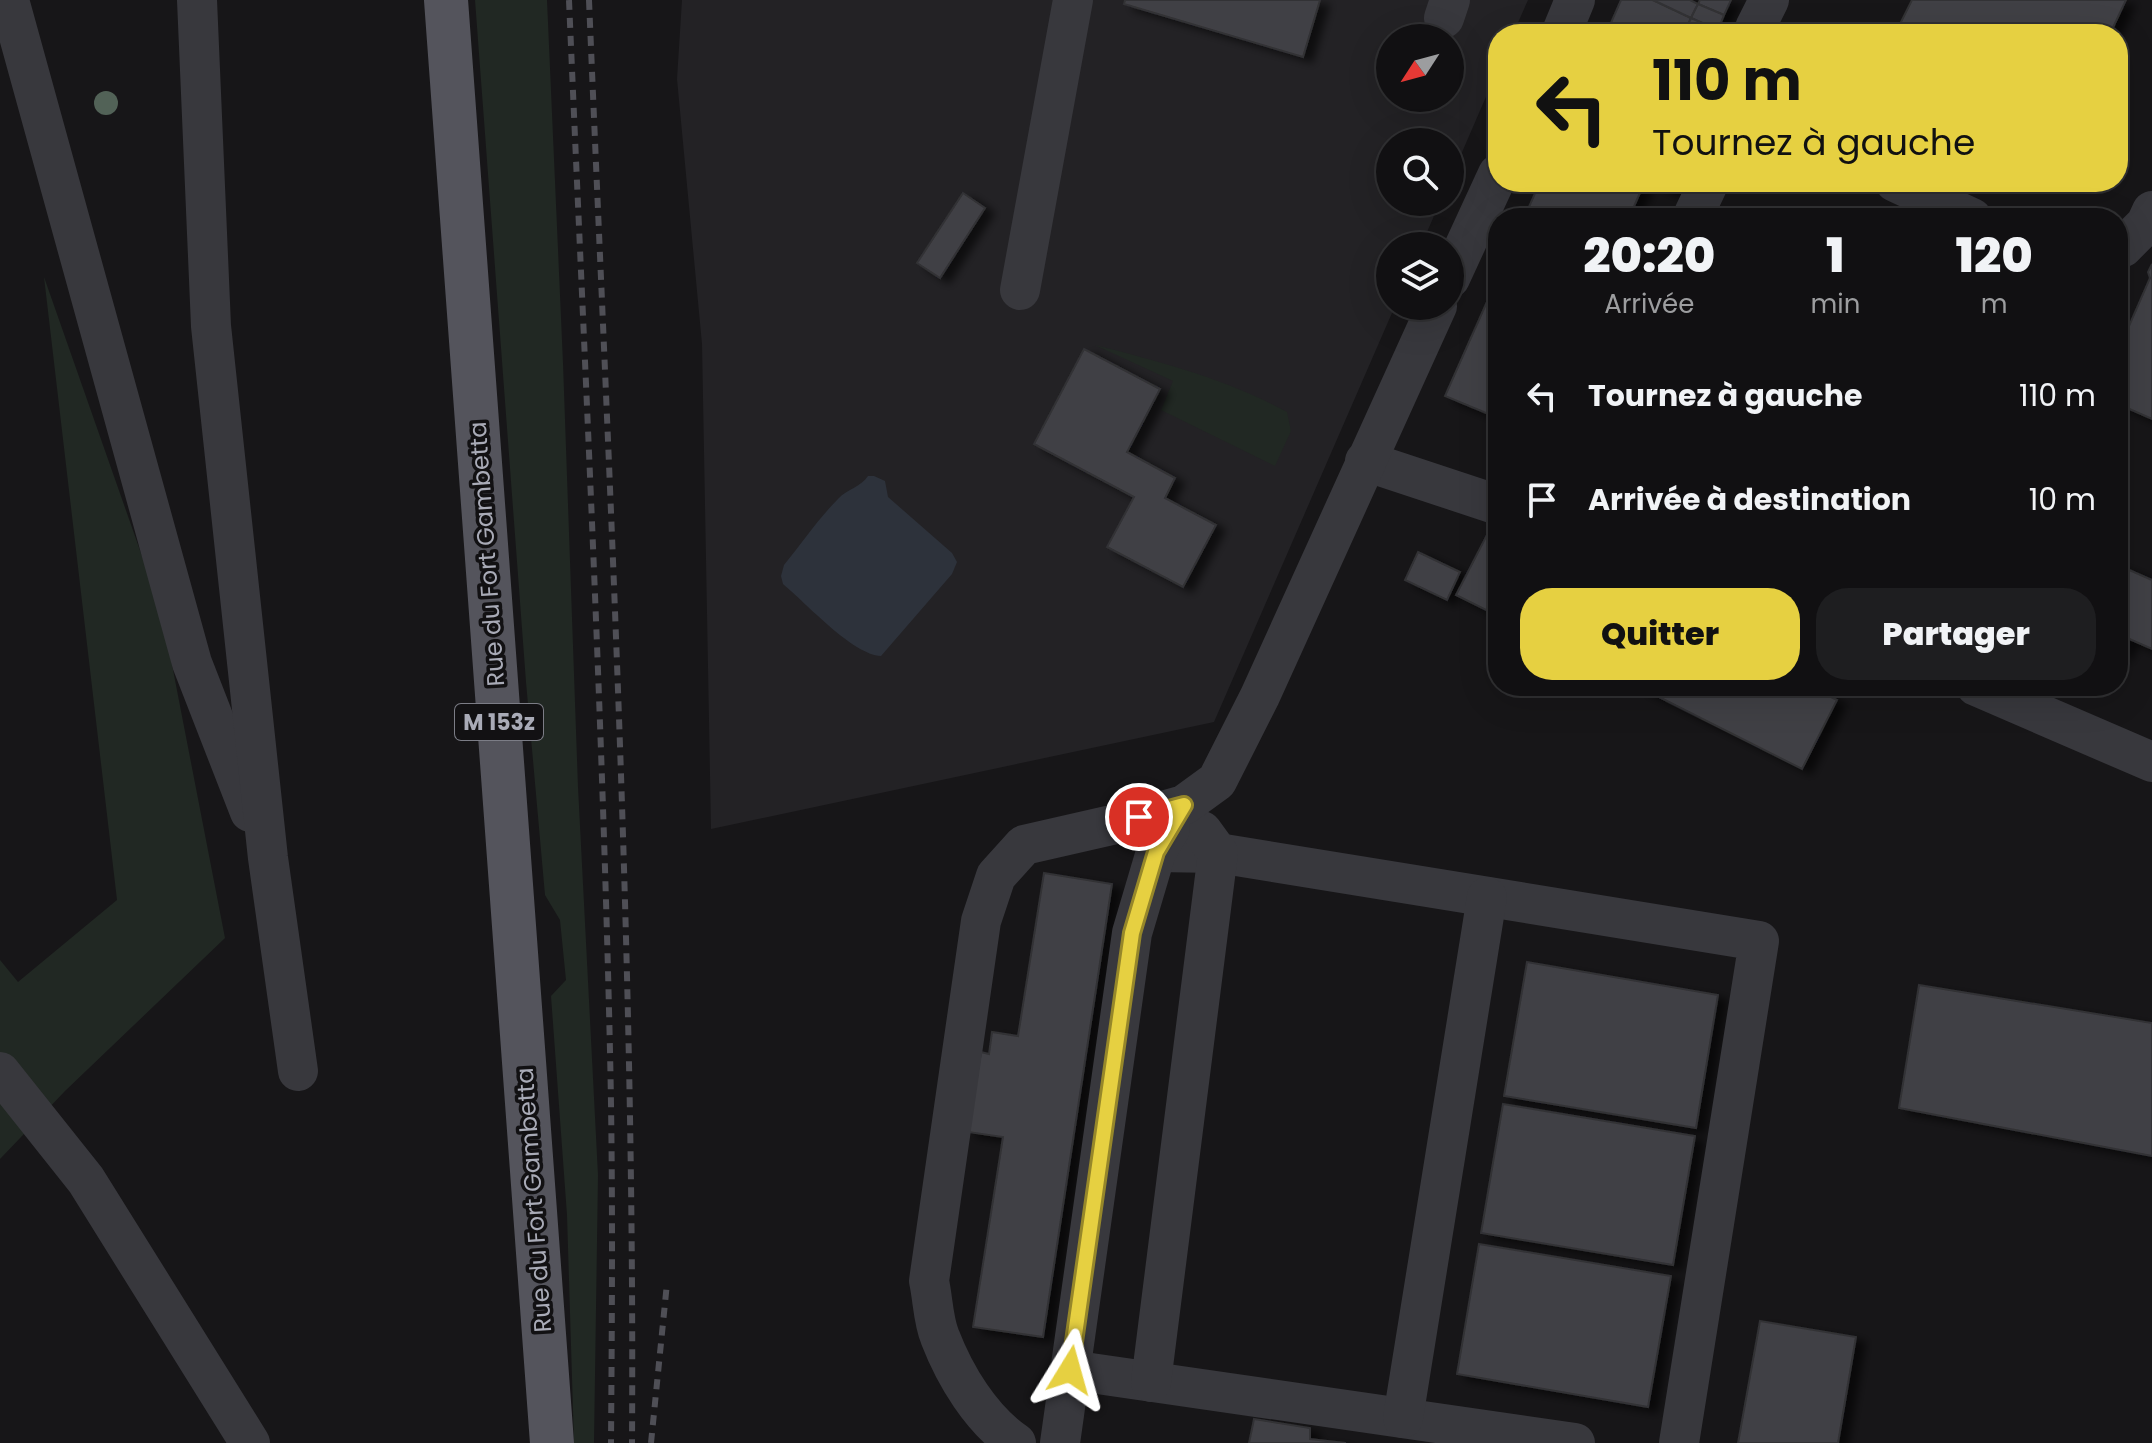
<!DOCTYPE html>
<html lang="fr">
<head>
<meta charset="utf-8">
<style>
  :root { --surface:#111012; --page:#1e1e20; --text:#f1f3f6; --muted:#9c9d9f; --line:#303032; --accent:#e6d041 }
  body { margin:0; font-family:Poppins,sans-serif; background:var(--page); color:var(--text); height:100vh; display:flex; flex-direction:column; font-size:30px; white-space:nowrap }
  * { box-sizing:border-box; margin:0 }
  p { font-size:26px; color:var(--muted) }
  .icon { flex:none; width:44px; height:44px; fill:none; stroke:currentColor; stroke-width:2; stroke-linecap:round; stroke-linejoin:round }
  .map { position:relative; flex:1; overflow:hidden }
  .panel { position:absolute; left:1488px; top:208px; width:640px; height:488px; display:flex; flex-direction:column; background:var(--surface); border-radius:32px; box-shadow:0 8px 32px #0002,0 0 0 2px var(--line) }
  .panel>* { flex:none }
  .guide { position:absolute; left:1488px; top:24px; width:640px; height:168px; border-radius:32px; box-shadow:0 8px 32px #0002,0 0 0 2px var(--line); background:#e6d041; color:#111; overflow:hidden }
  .needle { width:52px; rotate:234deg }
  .controls { position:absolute; left:1376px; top:24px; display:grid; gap:16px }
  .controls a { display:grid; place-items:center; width:88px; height:88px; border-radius:50%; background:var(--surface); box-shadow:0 8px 32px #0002,0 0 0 2px var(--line); font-size:40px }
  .pin { position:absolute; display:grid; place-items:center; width:68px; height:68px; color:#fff; margin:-34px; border:4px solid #fff; border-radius:50%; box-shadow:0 2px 8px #0007 }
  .me { position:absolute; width:88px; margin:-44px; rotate:8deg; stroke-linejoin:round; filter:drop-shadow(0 0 6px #0008) }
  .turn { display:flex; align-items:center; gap:28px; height:168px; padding:0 32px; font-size:36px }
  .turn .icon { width:104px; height:104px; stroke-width:2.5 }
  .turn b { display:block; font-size:56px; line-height:68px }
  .eta { display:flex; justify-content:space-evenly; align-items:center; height:136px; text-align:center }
  .eta b { font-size:48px; font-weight:800; line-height:56px }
  .action { display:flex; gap:16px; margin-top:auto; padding:16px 32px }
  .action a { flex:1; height:92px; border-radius:32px; background:var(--accent); color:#111; font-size:32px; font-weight:800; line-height:92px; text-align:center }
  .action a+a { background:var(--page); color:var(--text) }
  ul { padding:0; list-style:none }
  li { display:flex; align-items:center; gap:24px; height:104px; padding:0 32px }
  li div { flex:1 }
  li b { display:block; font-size:30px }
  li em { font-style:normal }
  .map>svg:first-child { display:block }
  .built { fill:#232225; fill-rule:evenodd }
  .green { fill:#212823 }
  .water { fill:#2d323b }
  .building { fill:#414045; stroke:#313134; stroke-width:2; filter:url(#shadow) }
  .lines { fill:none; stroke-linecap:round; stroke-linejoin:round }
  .minor { stroke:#38383d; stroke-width:40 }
  .major { stroke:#54545c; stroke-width:44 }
  .rail { stroke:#4f4f56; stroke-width:6; stroke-dasharray:10 8; stroke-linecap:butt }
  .tree { fill:#526257 }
  .route-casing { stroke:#96872a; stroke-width:20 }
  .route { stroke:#e6d041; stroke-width:14 }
  .labels { text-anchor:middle; stroke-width:7; stroke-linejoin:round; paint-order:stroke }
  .shield { fill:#121113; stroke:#7c7d86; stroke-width:2 }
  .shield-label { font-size:22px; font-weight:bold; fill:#a9abb7 }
  .street-label { font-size:24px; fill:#a9abb7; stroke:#121113 }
</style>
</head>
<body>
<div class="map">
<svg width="2152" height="1443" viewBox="0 0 2152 1443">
  <defs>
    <filter id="shadow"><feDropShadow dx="9" dy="5" stdDeviation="4" flood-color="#0009"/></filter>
  </defs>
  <rect width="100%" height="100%" fill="#171618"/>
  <path class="built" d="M 682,0 L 1528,0 L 1513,34 L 1498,34 L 1498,69 L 1450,180 L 1450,142 L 1390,142 L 1390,202 L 1440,202 L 1421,246 L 1390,246 L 1390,306 L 1395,306 L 1214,722 L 711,829 L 702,344 L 677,79 ZM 1390,38 L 1450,38 L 1450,98 L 1390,98 Z"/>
  <g class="green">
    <path d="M 475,0 L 547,0 L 563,363 L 578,787 L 598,1175 L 594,1443 L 574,1443 L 567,1215 L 551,996 L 566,980 L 560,920 L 545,895 L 526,682 Z"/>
    <path d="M 44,277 L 162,613 L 225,938 L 65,1091 L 0,1159 L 0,960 L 18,982 L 117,900 Z"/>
    <path d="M 1095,345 C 1161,362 1227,379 1287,412 L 1291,431 L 1275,466 L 1161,410 L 1173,381 Z"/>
  </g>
  <path class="water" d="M 868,476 L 874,476 L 885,481 L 888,497 L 952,553 L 957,562 L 952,574 L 881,656 C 853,655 806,603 783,584 L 781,576 L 784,565 C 802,543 818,519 838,499 C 847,489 861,487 868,476 Z"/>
  <g class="building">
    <path d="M 1125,0 L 1320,0 L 1303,57 L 1124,4 Z"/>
    <path d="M 1621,0 L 1653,0 L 1691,18 L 1684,34 L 1606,34 Z"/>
    <path d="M 1653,0 L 1690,0 L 1698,4 L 1691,18 Z"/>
    <path d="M 1700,0 L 1731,0 L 1724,15 L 1698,4 Z"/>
    <path d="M 1912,0 L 2126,0 L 2110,34 L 1895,34 Z"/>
    <path d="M 1698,4 L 1724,15 L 1718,30 L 1691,18 Z"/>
    <path d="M 1691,18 L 1718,30 L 1728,34 L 1684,34 Z"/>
    <path d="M 1540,182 L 1635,182 L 1643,186 L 1629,218 L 1524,218 Z"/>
    <path d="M 1652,182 L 1679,182 L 1674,192 Z"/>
    <path d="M 963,193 L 985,208 L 940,278 L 917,263 Z"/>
    <path d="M 2152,264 L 2152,419 L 2118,404 L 2118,344 L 2122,342 L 2150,278 L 2148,272 Z"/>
    <path d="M 1498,277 L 1498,418 L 1445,396 Z"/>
    <path d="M 1084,349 L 1160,389 L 1127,452 L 1175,478 L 1165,498 L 1216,525 L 1183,587 L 1107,547 L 1134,497 L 1034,444 Z"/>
    <path d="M 1491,527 L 1498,530 L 1498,616 L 1456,595 Z"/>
    <path d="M 1418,552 L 1460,572 L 1447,600 L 1405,580 Z"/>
    <path d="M 2118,565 L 2152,580 L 2152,649 L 2118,634 Z"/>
    <path d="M 2118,634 L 2129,639 L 2122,655 L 2118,656 Z"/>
    <path d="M 1637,686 L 1809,686 L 1837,700 L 1802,769 Z"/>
    <path d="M 1044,873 L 1112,884 L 1043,1337 L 973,1327 L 1003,1137 L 968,1132 L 981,1052 L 989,1054 L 992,1032 L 1018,1036 Z"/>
    <path d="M 1527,962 L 1718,995 L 1696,1128 L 1504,1096 Z"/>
    <path d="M 1919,985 L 2152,1023 L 2152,1156 L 1899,1108 Z"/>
    <path d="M 1503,1104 L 1695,1136 L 1673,1265 L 1481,1233 Z"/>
    <path d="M 1479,1244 L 1671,1276 L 1648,1407 L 1457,1374 Z"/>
    <path d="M 1760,1321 L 1856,1337 L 1838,1443 L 1738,1443 Z"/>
    <path d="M 1254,1419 L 1310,1428 L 1310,1439 L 1346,1443 L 1249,1443 Z"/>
  </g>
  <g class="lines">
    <g class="minor">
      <path d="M 9,0 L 192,663 L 250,812"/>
      <path d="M 197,0 L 211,326 L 268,858 L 298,1071"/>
      <path d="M 1444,18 L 1450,0"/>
      <path d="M 1561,34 L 1575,0"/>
      <path d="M 1755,34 L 1755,28 L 1769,0"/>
      <path d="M 1895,182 L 1972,218"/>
      <path d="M 1692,218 L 1709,182"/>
      <path d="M 2118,248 L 2123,247 L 2146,224 L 2152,211"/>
      <path d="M 1450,278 L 1498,174"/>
      <path d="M 1020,290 L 1073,0"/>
      <path d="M 1365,461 L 1498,505"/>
      <path d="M 1976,686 L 2152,762"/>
      <path d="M 1156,852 L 1218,853 L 1759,941 L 1679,1443"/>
      <path d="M 0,1072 L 86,1180 L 250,1443"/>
      <path d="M 1070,1370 L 1575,1443"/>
      <path d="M 1151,1382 L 1218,853 L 1202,831"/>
      <path d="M 1403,1418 L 1487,897"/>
      <path d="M 1016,1443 C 981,1419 955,1376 940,1337 C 933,1320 933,1299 929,1281 L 981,921 L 996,876 L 1024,845 L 1116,824 L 1184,805 L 1217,781 L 1260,696 L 1437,306"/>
      <path d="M 1060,1443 L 1132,933 L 1156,852 L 1170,829"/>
    </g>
    <path class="major" d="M 446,0 L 552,1443"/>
    <g class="rail">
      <path d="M 569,0 C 584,350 602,701 610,1051 C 613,1182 612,1312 611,1443"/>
      <path d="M 589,0 C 609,481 635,961 632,1443"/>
      <path d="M 651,1443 L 667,1283"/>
    </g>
  </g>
  <circle class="tree" cx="106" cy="103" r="12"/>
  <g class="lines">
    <g class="route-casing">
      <path id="route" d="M 1070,1370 L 1132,933 L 1156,852 L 1184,805 L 1139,817"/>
    </g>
    <use href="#route" class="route"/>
  </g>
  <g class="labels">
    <rect class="shield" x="455" y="704" width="88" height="36" rx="6"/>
    <g class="shield-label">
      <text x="499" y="730">M 153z</text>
    </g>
    <g class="street-label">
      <text transform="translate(487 554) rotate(-94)" y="8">Rue du Fort Gambetta</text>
      <text transform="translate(534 1200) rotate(-94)" y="8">Rue du Fort Gambetta</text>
    </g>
  </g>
</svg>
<div class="controls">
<a><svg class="needle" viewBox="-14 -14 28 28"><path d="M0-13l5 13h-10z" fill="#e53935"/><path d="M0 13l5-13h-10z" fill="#9c9d9f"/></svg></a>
<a><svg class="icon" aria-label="search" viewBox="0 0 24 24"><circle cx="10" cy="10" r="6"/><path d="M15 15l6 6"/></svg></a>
<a><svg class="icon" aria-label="layers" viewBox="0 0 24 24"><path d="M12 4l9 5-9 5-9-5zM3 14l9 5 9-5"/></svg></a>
</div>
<div class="pin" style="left:1139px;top:817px;background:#d93025"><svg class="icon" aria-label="arrive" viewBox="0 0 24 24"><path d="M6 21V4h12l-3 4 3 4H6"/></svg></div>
<svg class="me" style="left:1070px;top:1370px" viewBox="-20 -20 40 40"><path d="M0-17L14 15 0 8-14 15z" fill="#e6d041" stroke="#fff" stroke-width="4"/></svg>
<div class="guide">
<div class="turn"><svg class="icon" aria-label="left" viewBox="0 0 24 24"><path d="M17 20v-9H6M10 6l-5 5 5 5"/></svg><div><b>110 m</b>Tournez à gauche</div></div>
</div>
<section class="panel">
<div class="eta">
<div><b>20:20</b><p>Arrivée</p></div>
<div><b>1</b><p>min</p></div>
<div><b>120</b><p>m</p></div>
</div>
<ul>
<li><svg class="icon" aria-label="left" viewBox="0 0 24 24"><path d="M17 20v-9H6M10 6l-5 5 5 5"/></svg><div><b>Tournez à gauche</b></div><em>110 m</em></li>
<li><svg class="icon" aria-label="arrive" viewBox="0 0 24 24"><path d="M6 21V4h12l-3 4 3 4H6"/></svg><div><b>Arrivée à destination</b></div><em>10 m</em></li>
</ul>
<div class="action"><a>Quitter</a><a>Partager</a></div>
</section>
</div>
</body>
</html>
